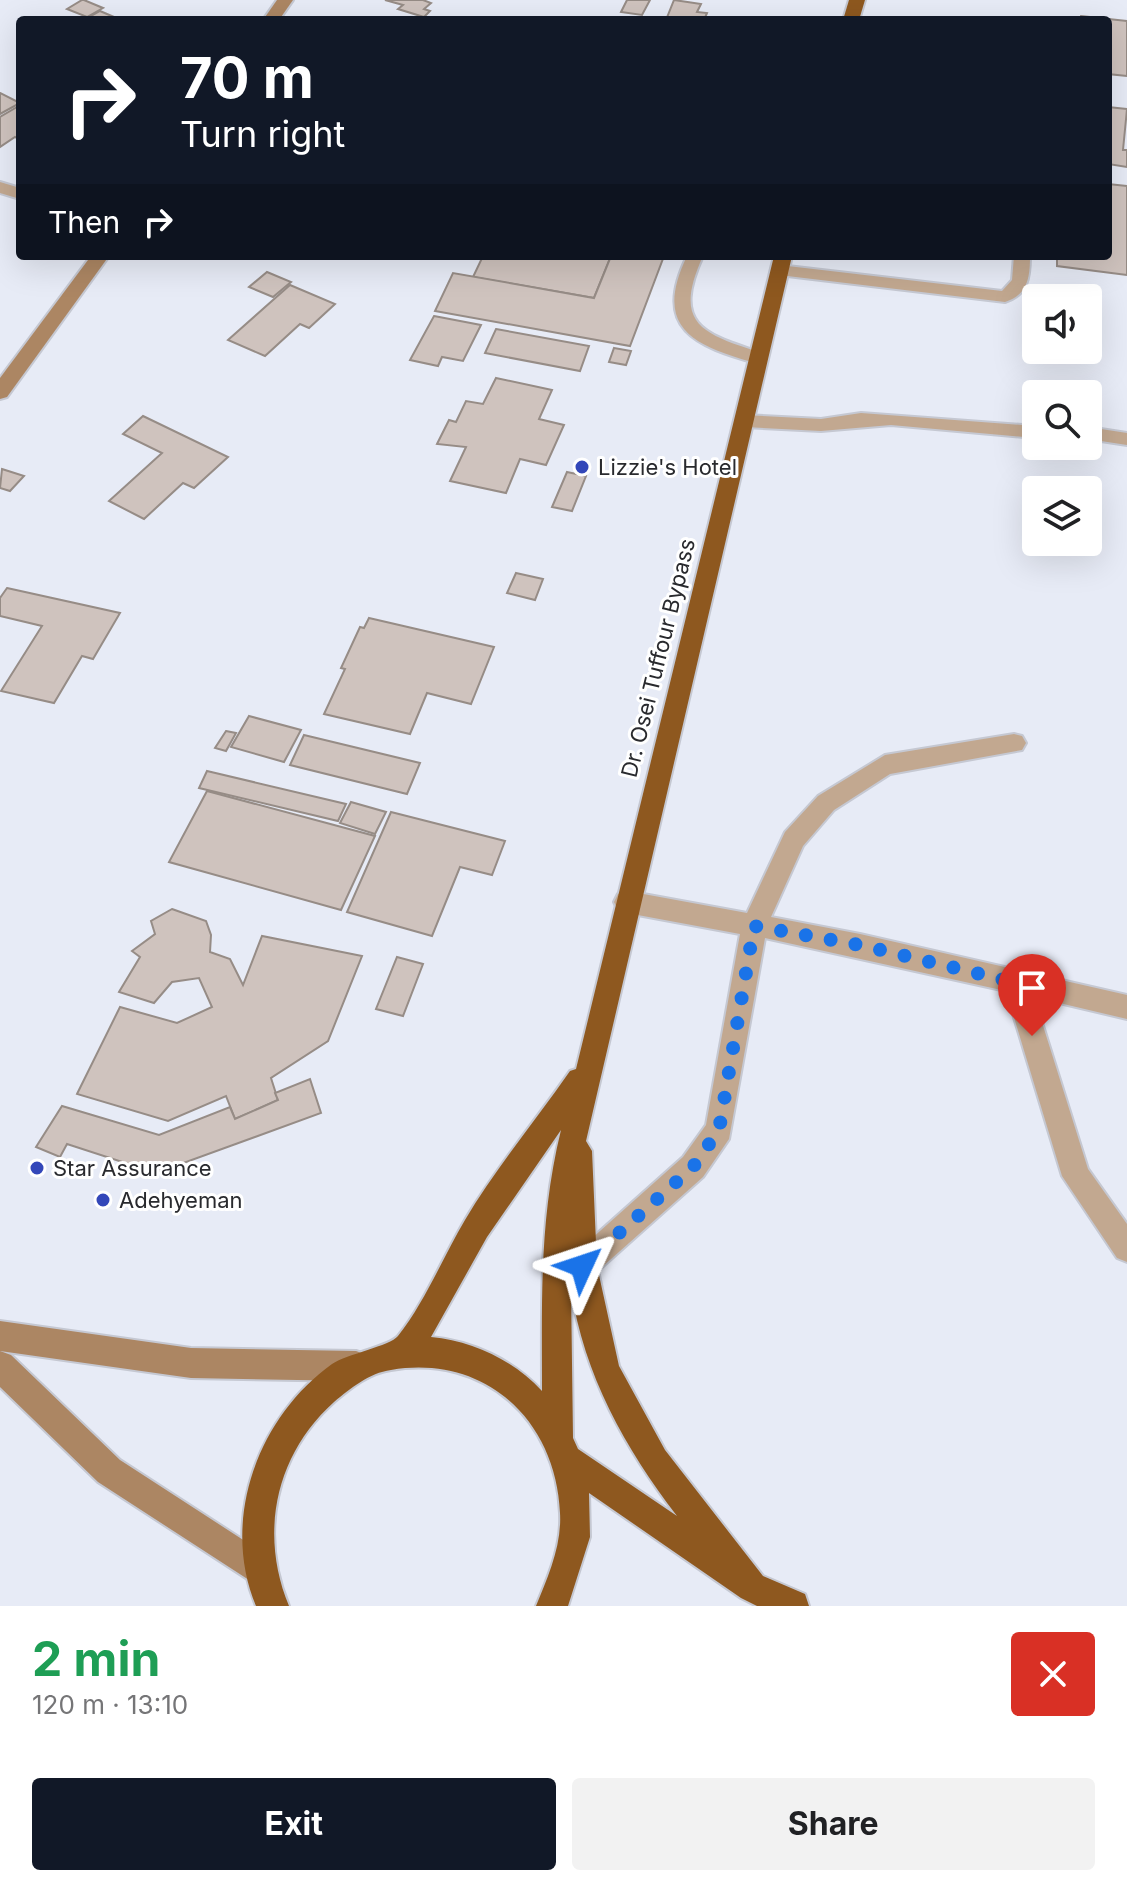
<!DOCTYPE html>
<html lang="en">
<head>
<meta charset="utf-8">
<style>
  :root { --surface:#fff; --page:#f2f2f2; --text:#202124; --muted:#757577; --accent:#111827 }
  body { margin:0; font-family:Inter,sans-serif; background:var(--page); color:var(--text); height:100vh; display:flex; flex-direction:column; font-size:30px; white-space:nowrap }
  * { box-sizing:border-box; margin:0 }
  p { font-size:26px; color:var(--muted) }
  .icon { flex:none; width:44px; height:44px; fill:none; stroke:currentColor; stroke-width:2; stroke-linecap:round; stroke-linejoin:round }
  .map { position:relative; height:1606px; overflow:hidden }
  .side { display:flex; flex-direction:column; background:var(--surface); flex:1 }
  .side>* { flex:none }
  .banner { position:absolute; left:16px; top:16px; width:1096px; height:244px; border-radius:8px; box-shadow:0 8px 32px #0002; background:#111827; color:#fff; overflow:hidden }
  .tools { position:absolute; left:1022px; top:284px; display:grid; gap:16px }
  .tools a { display:grid; place-items:center; width:80px; height:80px; border-radius:8px; background:var(--surface); box-shadow:0 8px 32px #0002; font-size:40px }
  .pin { position:absolute; display:grid; place-items:center; width:68px; height:68px; color:#fff; margin:-82px -34px; border-radius:50% 50% 50% 0; rotate:-45deg; box-shadow:0 0 8px #0007 }
  .pin .icon { rotate:45deg }
  .me { position:absolute; width:88px; margin:-44px; rotate:48deg; stroke-linejoin:round; filter:drop-shadow(0 0 6px #0008) }
  .turn { display:flex; align-items:center; gap:28px; height:168px; padding:0 32px; font-size:36px }
  .turn .icon { width:104px; height:104px; stroke-width:2.5 }
  .turn b { display:block; font-size:56px; line-height:68px }
  .then { display:flex; align-items:center; height:76px; padding:0 32px; background:#0003; gap:16px; font-size:30px }
  .round { display:grid; place-items:center; flex:none; width:84px; height:84px; border-radius:8px; background:var(--page) }
  .headline { display:flex; align-items:center; justify-content:space-between; height:136px; padding:0 32px }
  h1 { font-size:48px; font-weight:700; line-height:60px; color:#1e9e55 }
  .primary-button { display:flex; gap:16px; margin-top:auto; padding:16px 32px }
  .primary-button a { flex:1; height:92px; border-radius:8px; background:var(--accent); color:#fff; font-size:32px; font-weight:700; line-height:92px; text-align:center }
  .primary-button a+a { background:var(--page); color:var(--text) }
  .map>svg:first-child { display:block }
  .building { fill:#cfc3be; stroke:#968c86; stroke-width:2 }
  .lines { fill:none; stroke-linecap:round; stroke-linejoin:round }
  .lane-casing { stroke:#c5c8d2; stroke-width:4 }
  .street-casing { stroke:#c5c8d2; stroke-width:4 }
  .secondary-casing { stroke:#c5c8d2; stroke-width:4 }
  .highway-casing { stroke:#c5c8d2; stroke-width:4 }
  .lane { fill:#c2a890; fill-rule:evenodd }
  .street { fill:#c2a890; fill-rule:evenodd }
  .secondary { fill:#ac8663; fill-rule:evenodd }
  .highway { fill:#8e581f; fill-rule:evenodd }
  .route { stroke:#1a73e8; stroke-width:14; stroke-dasharray:0 25.2 }
  .poi-dot { fill:#3347b9; stroke:#fff; stroke-width:3 }
  .labels { text-anchor:middle; stroke-width:6; stroke-linejoin:round; paint-order:stroke }
  .poi-label { font-size:22px; fill:#292a2e; stroke:#fff; text-anchor:start }
  .street-label { font-size:22px; fill:#292a2e; stroke:#fff }
</style>
</head>
<body>
<div class="map">
<svg width="1127" height="1606" viewBox="0 0 1127 1606">
  <rect width="100%" height="100%" fill="#e7ebf6"/>
  <g class="building">
    <path d="M 82,0 L 84,0 L 103,8 L 87,17 L 67,9 Z"/>
    <path d="M 385,0 L 423,0 L 431,3 L 424,9 L 430,11 L 424,17 L 398,9 L 403,5 Z"/>
    <path d="M 627,0 L 650,0 L 642,15 L 621,12 Z"/>
    <path d="M 674,0 L 701,4 L 697,12 L 707,13 L 704,20 L 666,20 Z"/>
    <path d="M 100,11 L 121,20 L 84,20 Z"/>
    <path d="M 1081,16 L 1127,21 L 1127,76 L 1108,74 L 1108,20 L 1080,20 Z"/>
    <path d="M 0,93 L 20,103 L 0,114 Z"/>
    <path d="M 17,107 L 20,108 L 20,140 L 15,137 L 0,147 L 0,117 Z"/>
    <path d="M 1108,107 L 1127,109 L 1123,150 L 1127,150 L 1127,167 L 1108,164 Z"/>
    <path d="M 1108,184 L 1127,186 L 1127,275 L 1057,266 L 1057,256 L 1108,256 Z"/>
    <path d="M 483,256 L 611,256 L 594,298 L 473,277 Z"/>
    <path d="M 611,256 L 664,256 L 630,346 L 435,311 L 453,273 L 594,298 Z"/>
    <path d="M 267,272 L 291,282 L 273,297 L 249,287 Z"/>
    <path d="M 290,285 L 335,304 L 309,328 L 300,324 L 265,356 L 228,340 Z"/>
    <path d="M 434,316 L 481,325 L 463,361 L 442,357 L 438,366 L 410,360 Z"/>
    <path d="M 496,329 L 589,346 L 580,371 L 485,353 Z"/>
    <path d="M 614,348 L 631,351 L 626,365 L 609,362 Z"/>
    <path d="M 496,378 L 552,390 L 539,419 L 564,425 L 546,465 L 520,459 L 506,493 L 450,481 L 466,447 L 437,444 L 449,420 L 456,422 L 466,401 L 483,404 Z"/>
    <path d="M 143,416 L 228,457 L 194,488 L 183,483 L 144,519 L 109,501 L 162,453 L 123,434 Z"/>
    <path d="M 2,469 L 24,476 L 10,491 L 0,488 Z"/>
    <path d="M 567,472 L 586,476 L 572,511 L 552,507 Z"/>
    <path d="M 516,573 L 543,579 L 535,600 L 507,593 Z"/>
    <path d="M 7,588 L 120,613 L 93,659 L 82,656 L 54,703 L 1,691 L 42,626 L 0,616 L 0,598 Z"/>
    <path d="M 369,618 L 494,647 L 471,704 L 427,693 L 410,734 L 324,714 L 345,669 L 341,668 L 360,627 L 364,628 Z"/>
    <path d="M 249,716 L 301,730 L 284,762 L 231,747 Z"/>
    <path d="M 226,731 L 236,733 L 226,751 L 215,748 Z"/>
    <path d="M 304,735 L 420,763 L 407,794 L 290,765 Z"/>
    <path d="M 207,771 L 346,804 L 338,821 L 199,788 Z"/>
    <path d="M 207,791 L 375,836 L 341,910 L 169,862 Z"/>
    <path d="M 351,802 L 386,812 L 375,834 L 340,823 Z"/>
    <path d="M 391,812 L 505,841 L 492,875 L 460,867 L 432,936 L 347,912 Z"/>
    <path d="M 172,909 L 206,921 L 211,935 L 210,952 L 230,959 L 243,985 L 262,936 L 362,956 L 328,1041 L 271,1078 L 278,1100 L 235,1119 L 226,1096 L 168,1121 L 77,1094 L 120,1007 L 177,1023 L 212,1007 L 199,978 L 172,982 L 154,1003 L 119,992 L 140,957 L 132,951 L 155,934 L 151,921 Z"/>
    <path d="M 397,957 L 423,964 L 403,1016 L 376,1009 Z"/>
    <path d="M 310,1079 L 321,1113 L 156,1173 L 67,1144 L 60,1157 L 36,1147 L 62,1106 L 159,1135 L 230,1107 L 235,1119 L 278,1100 L 275,1093 Z"/>
  </g>
  <g class="lines">
    <g class="lane-casing">
      <g id="lane">
        <path d="M 687,256 L 703,256 C 671,326 704,334 765,354 L 765,362 L 759,364 C 694,346 652,329 687,256 Z"/>
        <path d="M 1014,256 L 1030,256 C 1030,277 1028,295 1005,302 L 779,275 L 771,270 L 779,265 L 1002,291 L 1012,280 Z"/>
        <path d="M 861,413 L 1036,426 L 1036,438 L 891,425 L 821,431 L 745,427 L 736,421 L 745,415 L 821,419 Z"/>
        <path d="M 1088,427 L 1127,433 L 1127,445 L 1088,439 Z"/>
      </g>
    </g>
    <g class="street-casing">
      <g id="street">
        <path d="M 0,182 L 20,188 L 20,199 L 0,193 Z"/>
        <path d="M 1014,734 L 1022,736 L 1026,743 L 1022,750 L 890,774 L 834,810 L 803,846 L 771,917 L 860,934 L 1127,995 L 1127,1019 L 1034,997 L 1088,1169 L 1127,1224 L 1127,1262 L 1117,1258 L 1062,1176 L 1006,991 L 765,938 L 729,1139 L 703,1177 L 592,1276 L 582,1281 L 572,1276 L 567,1266 L 572,1256 L 683,1157 L 706,1125 L 740,934 L 627,913 L 618,910 L 614,902 L 618,894 L 627,891 L 747,913 L 785,832 L 818,796 L 885,755 Z"/>
      </g>
    </g>
    <g class="secondary-casing">
      <g id="secondary">
        <path d="M 277,0 L 293,0 L 279,20 L 263,20 Z"/>
        <path d="M 91,256 L 109,256 L 7,397 L 0,399 L 0,378 Z"/>
        <path d="M 0,1321 L 191,1348 L 356,1351 L 367,1355 L 371,1366 L 367,1377 L 356,1381 L 191,1378 L 0,1351 Z"/>
        <path d="M 0,1351 L 11,1355 L 120,1460 L 271,1558 L 276,1569 L 271,1580 L 260,1585 L 249,1580 L 98,1482 L 0,1387 Z"/>
      </g>
    </g>
    <g class="highway-casing">
      <g id="highway">
        <path d="M 849,0 L 865,0 L 859,20 L 843,20 Z"/>
        <path d="M 774,256 L 792,256 L 586,1141 L 592,1151 L 597,1266 L 619,1366 L 665,1450 L 763,1576 L 805,1594 L 809,1606 L 757,1606 L 741,1598 L 589,1493 L 590,1537 L 568,1606 L 536,1606 C 548,1577 562,1545 560,1513 C 556,1420 485,1354 391,1370 C 369,1373 351,1388 334,1402 C 275,1455 259,1534 289,1606 L 256,1606 C 220,1520 258,1417 332,1364 C 347,1354 390,1346 398,1336 C 425,1302 443,1257 465,1220 C 496,1168 536,1120 570,1071 L 576,1069 ZM 561,1130 C 539,1220 542,1299 542,1391 C 513,1360 473,1341 431,1337 L 487,1237 ZM 571,1289 C 584,1375 625,1448 677,1516 L 578,1449 L 573,1438 Z"/>
      </g>
    </g>
    <use href="#lane" class="lane"/>
    <use href="#street" class="street"/>
    <use href="#secondary" class="secondary"/>
    <use href="#highway" class="highway"/>
  </g>
  <g class="lines">
    <path class="route" d="M 582,1266 L 693,1167 L 719,1130 L 754,926 L 860,945 L 1017,983 L 1032,1036"/>
  </g>
  <g class="poi-dot">
    <circle cx="582" cy="467" r="8"/>
    <circle cx="37" cy="1168" r="8"/>
    <circle cx="103" cy="1200" r="8"/>
  </g>
  <g class="labels">
    <g class="poi-label">
      <text x="598" y="475">Lizzie's Hotel</text>
      <text x="53" y="1176">Star Assurance</text>
      <text x="119" y="1208">Adehyeman</text>
    </g>
    <g class="street-label">
      <text transform="translate(658 658) rotate(-76)" y="8">Dr. Osei Tuffour Bypass</text>
    </g>
  </g>
</svg>
<div class="tools">
<a><svg class="icon" aria-label="sound" viewBox="0 0 24 24"><path d="M4 9h4l5-4v14l-5-4H4zM17 9q2 3 0 6"/></svg></a>
<a><svg class="icon" aria-label="search" viewBox="0 0 24 24"><circle cx="10" cy="10" r="6"/><path d="M15 15l6 6"/></svg></a>
<a><svg class="icon" aria-label="layers" viewBox="0 0 24 24"><path d="M12 4l9 5-9 5-9-5zM3 14l9 5 9-5"/></svg></a>
</div>
<div class="pin" style="left:1032px;top:1036px;background:#d93025"><svg class="icon" aria-label="arrive" viewBox="0 0 24 24"><path d="M6 21V4h12l-3 4 3 4H6"/></svg></div>
<svg class="me" style="left:582px;top:1266px" viewBox="-20 -20 40 40"><path d="M0-17L14 15 0 8-14 15z" fill="#1a73e8" stroke="#fff" stroke-width="4"/></svg>
<div class="banner">
<div class="turn"><svg class="icon" aria-label="right" viewBox="0 0 24 24"><path d="M7 20v-9h11M14 6l5 5-5 5"/></svg><div><b>70 m</b>Turn right</div></div>
<div class="then">Then<svg class="icon" aria-label="right" viewBox="0 0 24 24"><path d="M7 20v-9h11M14 6l5 5-5 5"/></svg></div>
</div>
</div>
<section class="side">
<div class="headline"><div><h1>2 min</h1><p>120 m · 13:10</p></div><a class="round" style="background:#d93025;color:#fff"><svg class="icon" aria-label="close" viewBox="0 0 24 24"><path d="M6 6l12 12M18 6L6 18"/></svg></a></div>
<div class="primary-button"><a>Exit</a><a>Share</a></div>
</section>
</body>
</html>
